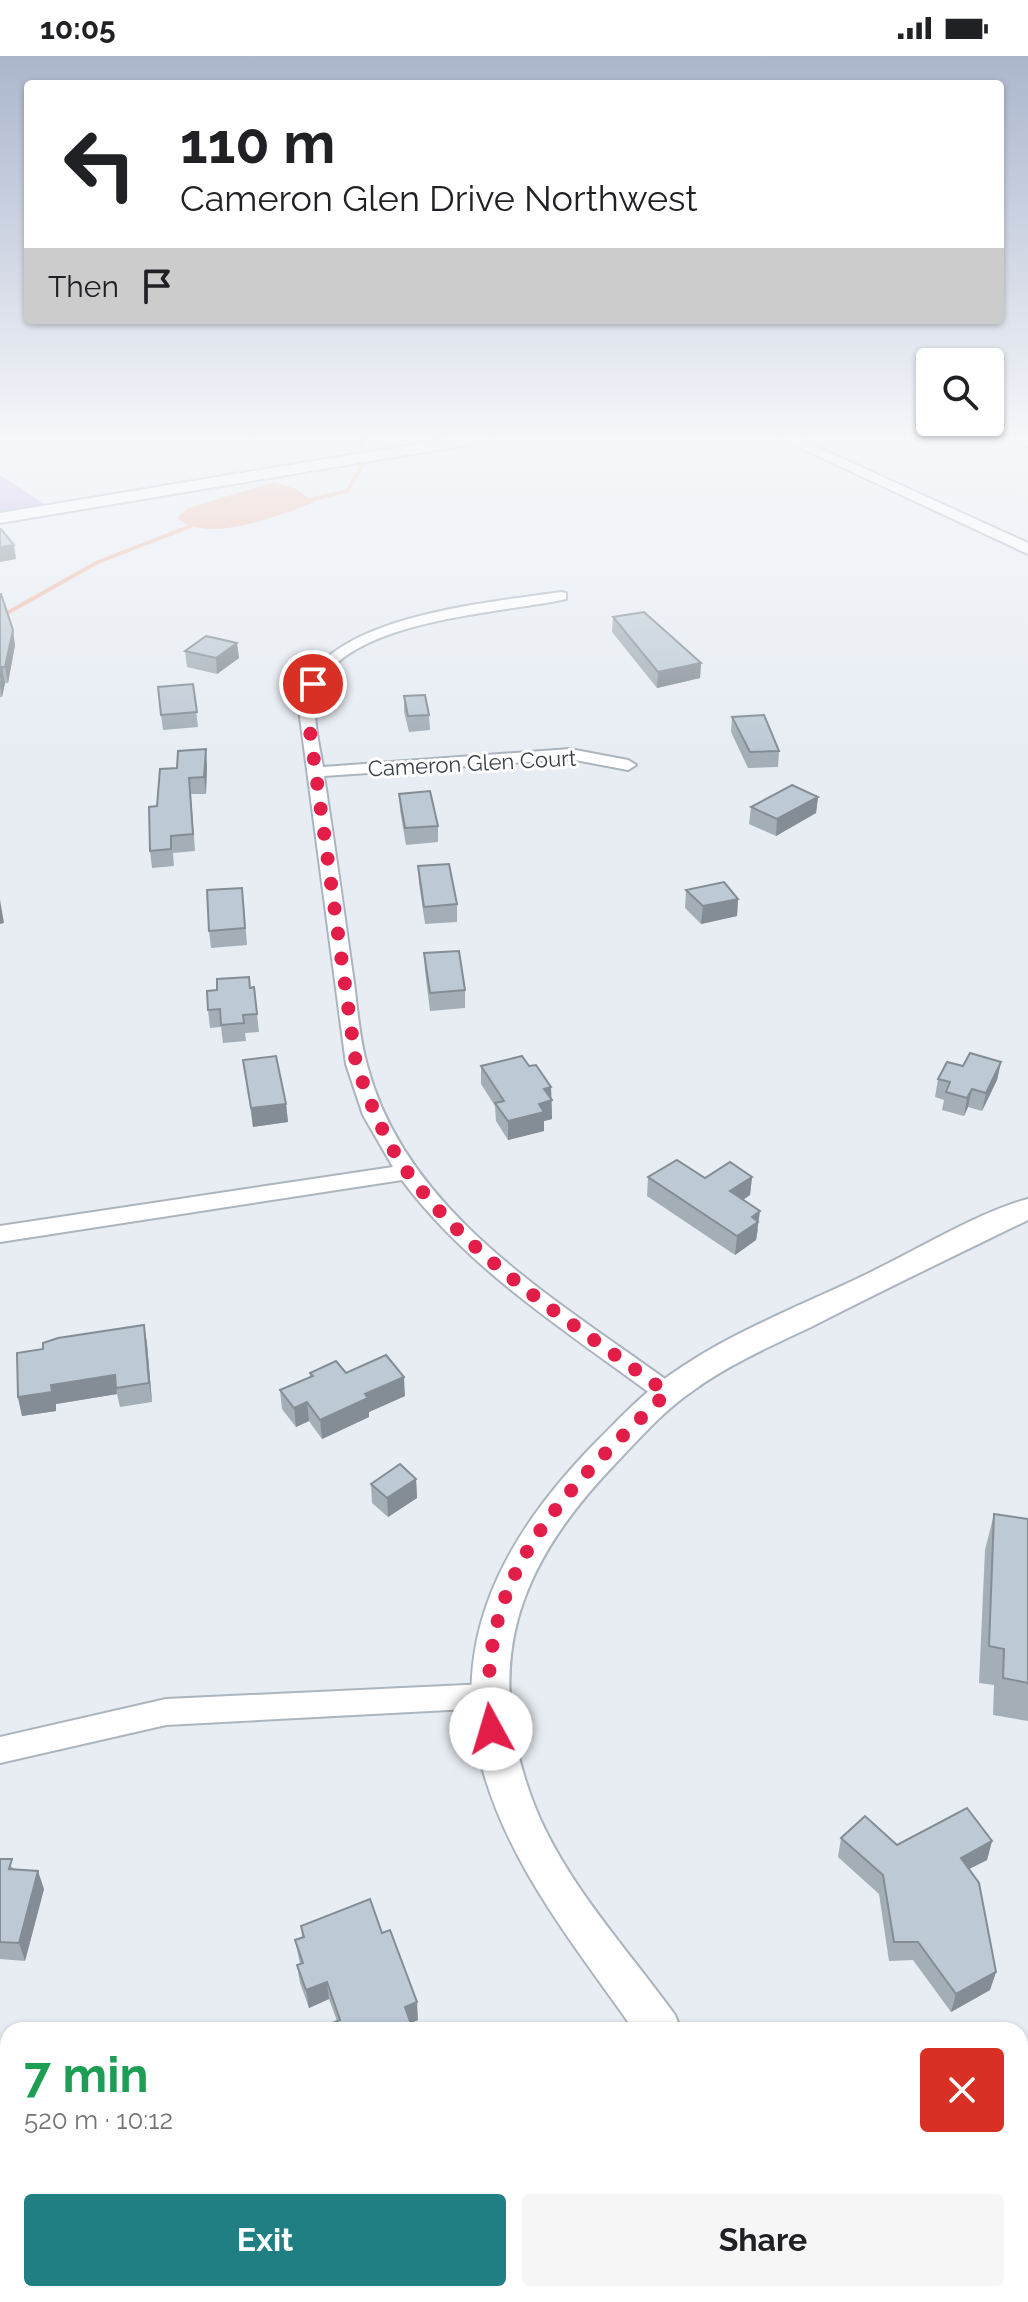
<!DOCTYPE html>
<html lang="en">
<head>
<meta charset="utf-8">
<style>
  :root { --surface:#fff; --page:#f6f6f6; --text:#202124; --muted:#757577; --accent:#1f7f82 }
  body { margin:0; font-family:Raleway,sans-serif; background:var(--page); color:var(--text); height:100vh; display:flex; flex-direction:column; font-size:30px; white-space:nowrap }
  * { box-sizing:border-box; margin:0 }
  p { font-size:26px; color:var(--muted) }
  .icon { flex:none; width:44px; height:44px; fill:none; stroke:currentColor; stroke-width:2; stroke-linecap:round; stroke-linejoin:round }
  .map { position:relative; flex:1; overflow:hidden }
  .panel { position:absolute; left:0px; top:1966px; width:1028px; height:280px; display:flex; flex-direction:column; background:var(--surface); border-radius:24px 24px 0 0; box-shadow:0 2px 6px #0004 }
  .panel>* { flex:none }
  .top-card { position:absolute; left:24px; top:24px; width:980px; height:244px; border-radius:8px; box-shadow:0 2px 6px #0004; background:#fff; color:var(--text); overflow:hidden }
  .controls { position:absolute; left:916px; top:292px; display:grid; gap:16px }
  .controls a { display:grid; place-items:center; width:88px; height:88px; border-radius:8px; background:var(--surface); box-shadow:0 2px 6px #0004; font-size:40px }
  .pin { position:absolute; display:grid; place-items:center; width:68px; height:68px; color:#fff; margin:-34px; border:4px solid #fff; border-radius:50%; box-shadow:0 2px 8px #0007 }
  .me { position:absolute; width:88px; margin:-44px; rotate:354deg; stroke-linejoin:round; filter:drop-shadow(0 0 6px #0008) }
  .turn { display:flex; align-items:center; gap:28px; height:168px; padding:0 24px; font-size:36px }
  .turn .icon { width:104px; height:104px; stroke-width:2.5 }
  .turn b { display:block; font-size:56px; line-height:68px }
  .then { display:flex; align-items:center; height:76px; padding:0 24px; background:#0003; gap:16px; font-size:30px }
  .round { display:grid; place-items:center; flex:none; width:84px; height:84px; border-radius:8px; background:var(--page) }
  .head { display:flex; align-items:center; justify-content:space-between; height:136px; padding:0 24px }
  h1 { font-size:48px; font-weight:700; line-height:60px; color:#1e9e55 }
  .button { display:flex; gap:16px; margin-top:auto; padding:16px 24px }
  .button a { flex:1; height:92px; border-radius:8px; background:var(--accent); color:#fff; font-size:32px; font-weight:700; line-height:92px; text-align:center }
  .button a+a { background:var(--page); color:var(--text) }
  .status { display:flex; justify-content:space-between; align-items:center; height:56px; padding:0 40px; background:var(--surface); direction:ltr }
  .status svg { height:22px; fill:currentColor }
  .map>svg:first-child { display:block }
  .green { fill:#c2b1e7 }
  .water { fill:#efbaa5 }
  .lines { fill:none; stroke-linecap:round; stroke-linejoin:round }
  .stream { stroke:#efbaa5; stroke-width:4 }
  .minor-casing { stroke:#aab5bf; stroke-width:4 }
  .tertiary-casing { stroke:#aab5bf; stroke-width:4 }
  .minor { fill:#fff; fill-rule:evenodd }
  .tertiary { fill:#fff; fill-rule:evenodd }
  .wall { fill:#a3aeb7 }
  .shaded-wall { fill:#848d95 }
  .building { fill:#bdcad5; stroke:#848d95; stroke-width:2 }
  .route { stroke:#e11d48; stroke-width:14; stroke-dasharray:0 25.2 }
  .labels { text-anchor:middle; stroke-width:6; stroke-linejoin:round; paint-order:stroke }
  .far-street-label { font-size:22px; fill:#373f47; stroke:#fff }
</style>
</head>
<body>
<div class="status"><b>10:05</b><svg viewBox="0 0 49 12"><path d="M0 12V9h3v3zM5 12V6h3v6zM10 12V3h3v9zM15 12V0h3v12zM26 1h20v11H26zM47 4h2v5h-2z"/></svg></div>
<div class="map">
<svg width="1028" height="2246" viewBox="0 0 1028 2246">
  <rect width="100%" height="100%" fill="#e8edf3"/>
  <path class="green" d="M 0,419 L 58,457 L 0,466 Z"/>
  <path class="water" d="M 274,426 L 296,433 L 315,446 C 280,459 208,489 177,462 L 188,452 Z"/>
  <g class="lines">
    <g class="stream">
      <path d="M 364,396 L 360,389 L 365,380"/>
      <path d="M 306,445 L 347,435 L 367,402"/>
      <path d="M 0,561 L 98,506 L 191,470"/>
    </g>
    <g class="minor-casing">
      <g id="minor">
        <path d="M 1004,380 L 1028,382 L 1028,390 L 1006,383 Z"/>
        <path d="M 561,536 L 566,537 L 566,543 C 505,557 346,563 319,632 C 310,656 319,686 323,711 L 570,693 L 628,704 L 636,709 L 628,714 L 570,703 L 324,720 C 334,784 343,849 352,913 C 357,944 358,978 367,1009 C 406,1159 559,1245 676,1331 L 679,1337 L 676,1343 L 658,1343 C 568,1276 470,1215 402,1124 L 0,1186 L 0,1170 L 393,1111 L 363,1059 L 346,1008 L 300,661 C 301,651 301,640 305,631 C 334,559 494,546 561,536 Z"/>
        <path d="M 487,1628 L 497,1631 L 502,1640 L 497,1649 L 487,1652 L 166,1669 L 0,1707 L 0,1681 L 166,1643 Z"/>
      </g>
    </g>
    <g class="tertiary-casing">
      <g id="tertiary">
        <path d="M 465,380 L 498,380 L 490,385 L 0,467 L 0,457 Z"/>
        <path d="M 775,380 L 793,380 L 1028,487 L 1028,498 Z"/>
        <path d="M 1028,1143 L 1028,1164 C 956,1199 883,1234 811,1271 C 771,1290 730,1308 694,1334 C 664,1354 640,1382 615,1408 C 517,1510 482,1607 532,1743 C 561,1822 626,1891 675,1959 L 681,1974 L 634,1974 C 573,1887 499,1798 477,1690 C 452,1568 516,1467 598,1384 C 621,1361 643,1337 670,1319 C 730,1276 803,1249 869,1217 C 915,1195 981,1155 1028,1143 Z"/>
        <path d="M 797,2238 L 845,2238 L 849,2246 L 801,2246 Z"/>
      </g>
    </g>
    <use href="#minor" class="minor"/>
    <use href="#tertiary" class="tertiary"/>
  </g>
  <g class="wall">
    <path d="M 0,538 L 15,589 L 8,627 L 5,627 L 2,641 L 0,641 Z"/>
    <path d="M 613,561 L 701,607 L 700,622 L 657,632 L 612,576 Z"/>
    <path d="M 237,587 L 239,602 L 217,618 L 187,611 L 185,595 Z"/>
    <path d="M 193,628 L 198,671 L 163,674 L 161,659 Z"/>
    <path d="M 404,640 L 429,659 L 430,674 L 409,676 L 404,656 Z"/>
    <path d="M 732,661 L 779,695 L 778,711 L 748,712 L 731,676 Z"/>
    <path d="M 207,709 L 206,738 L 191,738 L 195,795 L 173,797 L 174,810 L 152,812 L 150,795 L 157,750 L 177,712 Z"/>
    <path d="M 399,738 L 438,770 L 438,786 L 406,789 L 400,754 Z"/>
    <path d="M 818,741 L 816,757 L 776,780 L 749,768 L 751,751 Z"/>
    <path d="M 418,810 L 457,848 L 457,866 L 425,868 L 419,827 Z"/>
    <path d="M 686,834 L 738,843 L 737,860 L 701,868 L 685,852 Z"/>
    <path d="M 244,849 L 247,889 L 211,892 L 209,875 Z"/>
    <path d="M 424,897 L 465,934 L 465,952 L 430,955 L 425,915 Z"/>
    <path d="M 254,931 L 259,976 L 245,977 L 246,985 L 223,987 L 221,971 L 210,972 L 208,954 L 250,932 Z"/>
    <path d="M 243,1004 L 286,1048 L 288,1066 L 253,1071 Z"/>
    <path d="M 1001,1006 L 997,1024 L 982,1055 L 968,1051 L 964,1060 L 942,1054 L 944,1044 L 935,1041 L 938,1023 L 963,1010 Z"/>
    <path d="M 481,1010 L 529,1010 L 551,1031 L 552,1063 L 544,1065 L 544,1075 L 508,1084 L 496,1065 L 495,1050 L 481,1028 Z"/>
    <path d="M 648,1121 L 705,1122 L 752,1121 L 750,1139 L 743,1144 L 758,1174 L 756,1184 L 735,1199 L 647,1140 Z"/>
    <path d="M 144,1269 L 147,1288 L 152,1346 L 120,1351 L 117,1338 L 56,1348 L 56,1355 L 22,1360 L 18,1341 L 43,1293 Z"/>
    <path d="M 310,1317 L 346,1317 L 405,1340 L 369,1356 L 369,1361 L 322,1383 L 309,1365 L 296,1371 L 282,1353 L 280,1334 L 310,1321 Z"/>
    <path d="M 416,1423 L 417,1442 L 388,1461 L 372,1447 L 371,1428 Z"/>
    <path d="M 994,1458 L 1028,1463 L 1028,1665 L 993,1659 L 994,1629 L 979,1627 L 985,1494 Z"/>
    <path d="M 841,1782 L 897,1789 L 992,1785 L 987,1804 L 969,1813 L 996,1916 L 990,1934 L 951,1956 L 913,1904 L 889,1905 L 879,1838 L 838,1801 Z"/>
    <path d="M 0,1803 L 44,1833 L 25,1905 L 0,1903 Z"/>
    <path d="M 301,1870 L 418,1964 L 411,1967 L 337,1965 L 329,1943 L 309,1952 L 300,1927 L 297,1909 L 300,1908 L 295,1884 L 302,1881 Z"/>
  </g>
  <g class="shaded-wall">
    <path d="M 14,489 L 16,503 L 0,506 L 0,491 Z"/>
    <path d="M 13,574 L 15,589 L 8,627 L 5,611 Z"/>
    <path d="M 237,587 L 239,602 L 217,618 L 216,602 Z"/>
    <path d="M 701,607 L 700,622 L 657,632 L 658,616 Z"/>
    <path d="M 2,611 L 5,627 L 2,641 L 0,628 Z"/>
    <path d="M 206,693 L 207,709 L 206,738 L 204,721 Z"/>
    <path d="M 818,741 L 816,757 L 776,780 L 777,763 Z"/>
    <path d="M 738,843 L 737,860 L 701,868 L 703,850 Z"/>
    <path d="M 0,844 L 4,867 L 0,868 Z"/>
    <path d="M 1001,1006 L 997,1024 L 982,1055 L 986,1037 Z"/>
    <path d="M 551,1031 L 552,1063 L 544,1065 L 544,1075 L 508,1084 L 508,1065 L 539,1048 L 544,1033 Z"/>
    <path d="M 972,1033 L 968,1051 L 964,1060 L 967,1042 Z"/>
    <path d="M 286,1048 L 288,1066 L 253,1071 L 251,1052 Z"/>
    <path d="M 752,1121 L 750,1139 L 728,1154 L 730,1135 Z"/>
    <path d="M 760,1155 L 756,1184 L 735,1199 L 737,1180 L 752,1161 Z"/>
    <path d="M 144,1269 L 147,1288 L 152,1346 L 149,1327 Z"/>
    <path d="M 115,1319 L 117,1338 L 56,1348 L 56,1355 L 22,1360 L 18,1341 L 51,1329 Z"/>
    <path d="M 404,1321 L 405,1340 L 369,1356 L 369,1361 L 322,1383 L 320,1364 L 365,1338 Z"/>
    <path d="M 307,1346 L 309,1365 L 296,1371 L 294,1352 Z"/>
    <path d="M 416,1423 L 417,1442 L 388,1461 L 387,1442 Z"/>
    <path d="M 992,1785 L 987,1804 L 955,1820 L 961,1802 Z"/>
    <path d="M 38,1815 L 44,1833 L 25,1905 L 19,1887 Z"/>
    <path d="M 996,1916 L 990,1934 L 951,1956 L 956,1938 Z"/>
    <path d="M 327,1926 L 329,1943 L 309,1952 L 306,1934 Z"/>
    <path d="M 417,1946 L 418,1964 L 406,1969 L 405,1951 Z"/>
    <path d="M 8,2159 L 8,2179 L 0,2183 L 0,2163 Z"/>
  </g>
  <g class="building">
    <path d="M 0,473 L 1,473 L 14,489 L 0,491 Z"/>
    <path d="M 0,538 L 1,538 L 13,574 L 5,611 L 2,611 L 0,622 Z"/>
    <path d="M 644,556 L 701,607 L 658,616 L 613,561 Z"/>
    <path d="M 206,580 L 237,587 L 216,602 L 185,595 Z"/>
    <path d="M 193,628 L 197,656 L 161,659 L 158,631 Z"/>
    <path d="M 425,639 L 429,659 L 408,660 L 404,640 Z"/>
    <path d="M 764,659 L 779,695 L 750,696 L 732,661 Z"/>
    <path d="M 206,693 L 204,721 L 189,722 L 193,778 L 171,780 L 171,793 L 150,795 L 149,751 L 157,750 L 160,713 L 177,712 L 178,695 Z"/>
    <path d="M 792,729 L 818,741 L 777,763 L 751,751 Z"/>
    <path d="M 430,735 L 438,770 L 405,772 L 399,738 Z"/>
    <path d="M 449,808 L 457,848 L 424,851 L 418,810 Z"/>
    <path d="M 724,826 L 738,843 L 703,850 L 686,834 Z"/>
    <path d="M 242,832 L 245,872 L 209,875 L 207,834 Z"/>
    <path d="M 459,895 L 465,934 L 430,937 L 424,897 Z"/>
    <path d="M 249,921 L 250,932 L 254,931 L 257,958 L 243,959 L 244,967 L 221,969 L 220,953 L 208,954 L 207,935 L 217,934 L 217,923 Z"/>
    <path d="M 970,997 L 1001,1006 L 986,1037 L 972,1033 L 967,1042 L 946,1036 L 950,1026 L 938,1023 L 947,1006 L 963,1010 Z"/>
    <path d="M 276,1000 L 286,1048 L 251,1052 L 243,1004 Z"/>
    <path d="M 522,1000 L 529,1010 L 536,1009 L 551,1031 L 544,1033 L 552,1044 L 539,1048 L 544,1056 L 508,1065 L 495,1047 L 504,1045 L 481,1010 Z"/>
    <path d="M 677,1104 L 705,1122 L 730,1106 L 752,1121 L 730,1135 L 760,1155 L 752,1161 L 758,1166 L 737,1180 L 648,1121 Z"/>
    <path d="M 144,1269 L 149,1327 L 116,1332 L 115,1319 L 51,1329 L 52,1336 L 18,1341 L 17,1297 L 43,1293 L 43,1287 L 58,1282 Z"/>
    <path d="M 386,1299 L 404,1321 L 365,1338 L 368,1342 L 320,1364 L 307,1346 L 294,1352 L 280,1334 L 313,1320 L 310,1317 L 336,1305 L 346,1317 Z"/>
    <path d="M 400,1408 L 416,1423 L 387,1442 L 371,1428 Z"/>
    <path d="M 994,1458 L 1028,1463 L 1028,1627 L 1003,1622 L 1004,1593 L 989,1590 Z"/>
    <path d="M 967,1752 L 992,1785 L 961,1802 L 979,1827 L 996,1916 L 956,1938 L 918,1886 L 894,1886 L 883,1819 L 841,1782 L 865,1760 L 897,1789 Z"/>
    <path d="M 0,1803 L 12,1803 L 9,1813 L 38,1815 L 19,1887 L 0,1886 Z"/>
    <path d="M 370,1843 L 382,1877 L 390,1874 L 417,1946 L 405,1951 L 413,1974 L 315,1974 L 340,1964 L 327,1926 L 306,1934 L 297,1909 L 303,1907 L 295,1884 L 304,1881 L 301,1870 Z"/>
    <path d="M 0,2053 L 8,2080 L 8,2159 L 0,2163 Z"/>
  </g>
  <linearGradient id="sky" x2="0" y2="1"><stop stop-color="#abb6cd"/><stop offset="0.55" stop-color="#f5f7fa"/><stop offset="1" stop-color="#f5f7fa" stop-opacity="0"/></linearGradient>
  <rect width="1028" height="694" fill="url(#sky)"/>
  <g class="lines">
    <path class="route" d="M 313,628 L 308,661 L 356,1008 C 370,1046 384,1084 408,1117 C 475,1208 578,1270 667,1337 C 565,1435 473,1519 491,1673"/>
  </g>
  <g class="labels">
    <g class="far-street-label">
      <text transform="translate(472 707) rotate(-3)" y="8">Cameron Glen Court</text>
    </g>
  </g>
</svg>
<div class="controls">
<a><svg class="icon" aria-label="search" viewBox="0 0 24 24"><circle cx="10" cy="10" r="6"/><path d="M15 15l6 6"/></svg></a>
</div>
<div class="pin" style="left:313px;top:628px;background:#d93025"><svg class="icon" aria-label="arrive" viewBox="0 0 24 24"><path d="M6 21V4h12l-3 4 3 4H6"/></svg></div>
<svg class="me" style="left:491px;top:1673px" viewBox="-20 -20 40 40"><circle r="19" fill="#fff"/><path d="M0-13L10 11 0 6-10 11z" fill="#e11d48"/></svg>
<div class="top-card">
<div class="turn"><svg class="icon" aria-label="left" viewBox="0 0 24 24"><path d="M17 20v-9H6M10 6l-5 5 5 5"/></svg><div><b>110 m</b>Cameron Glen Drive Northwest</div></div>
<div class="then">Then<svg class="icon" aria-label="arrive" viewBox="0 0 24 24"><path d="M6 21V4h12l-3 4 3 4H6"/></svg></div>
</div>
<section class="panel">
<div class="head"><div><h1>7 min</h1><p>520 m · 10:12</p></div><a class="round" style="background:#d93025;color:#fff"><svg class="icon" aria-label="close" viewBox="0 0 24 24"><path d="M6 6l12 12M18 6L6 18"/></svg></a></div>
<div class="button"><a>Exit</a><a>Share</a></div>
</section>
</div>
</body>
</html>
